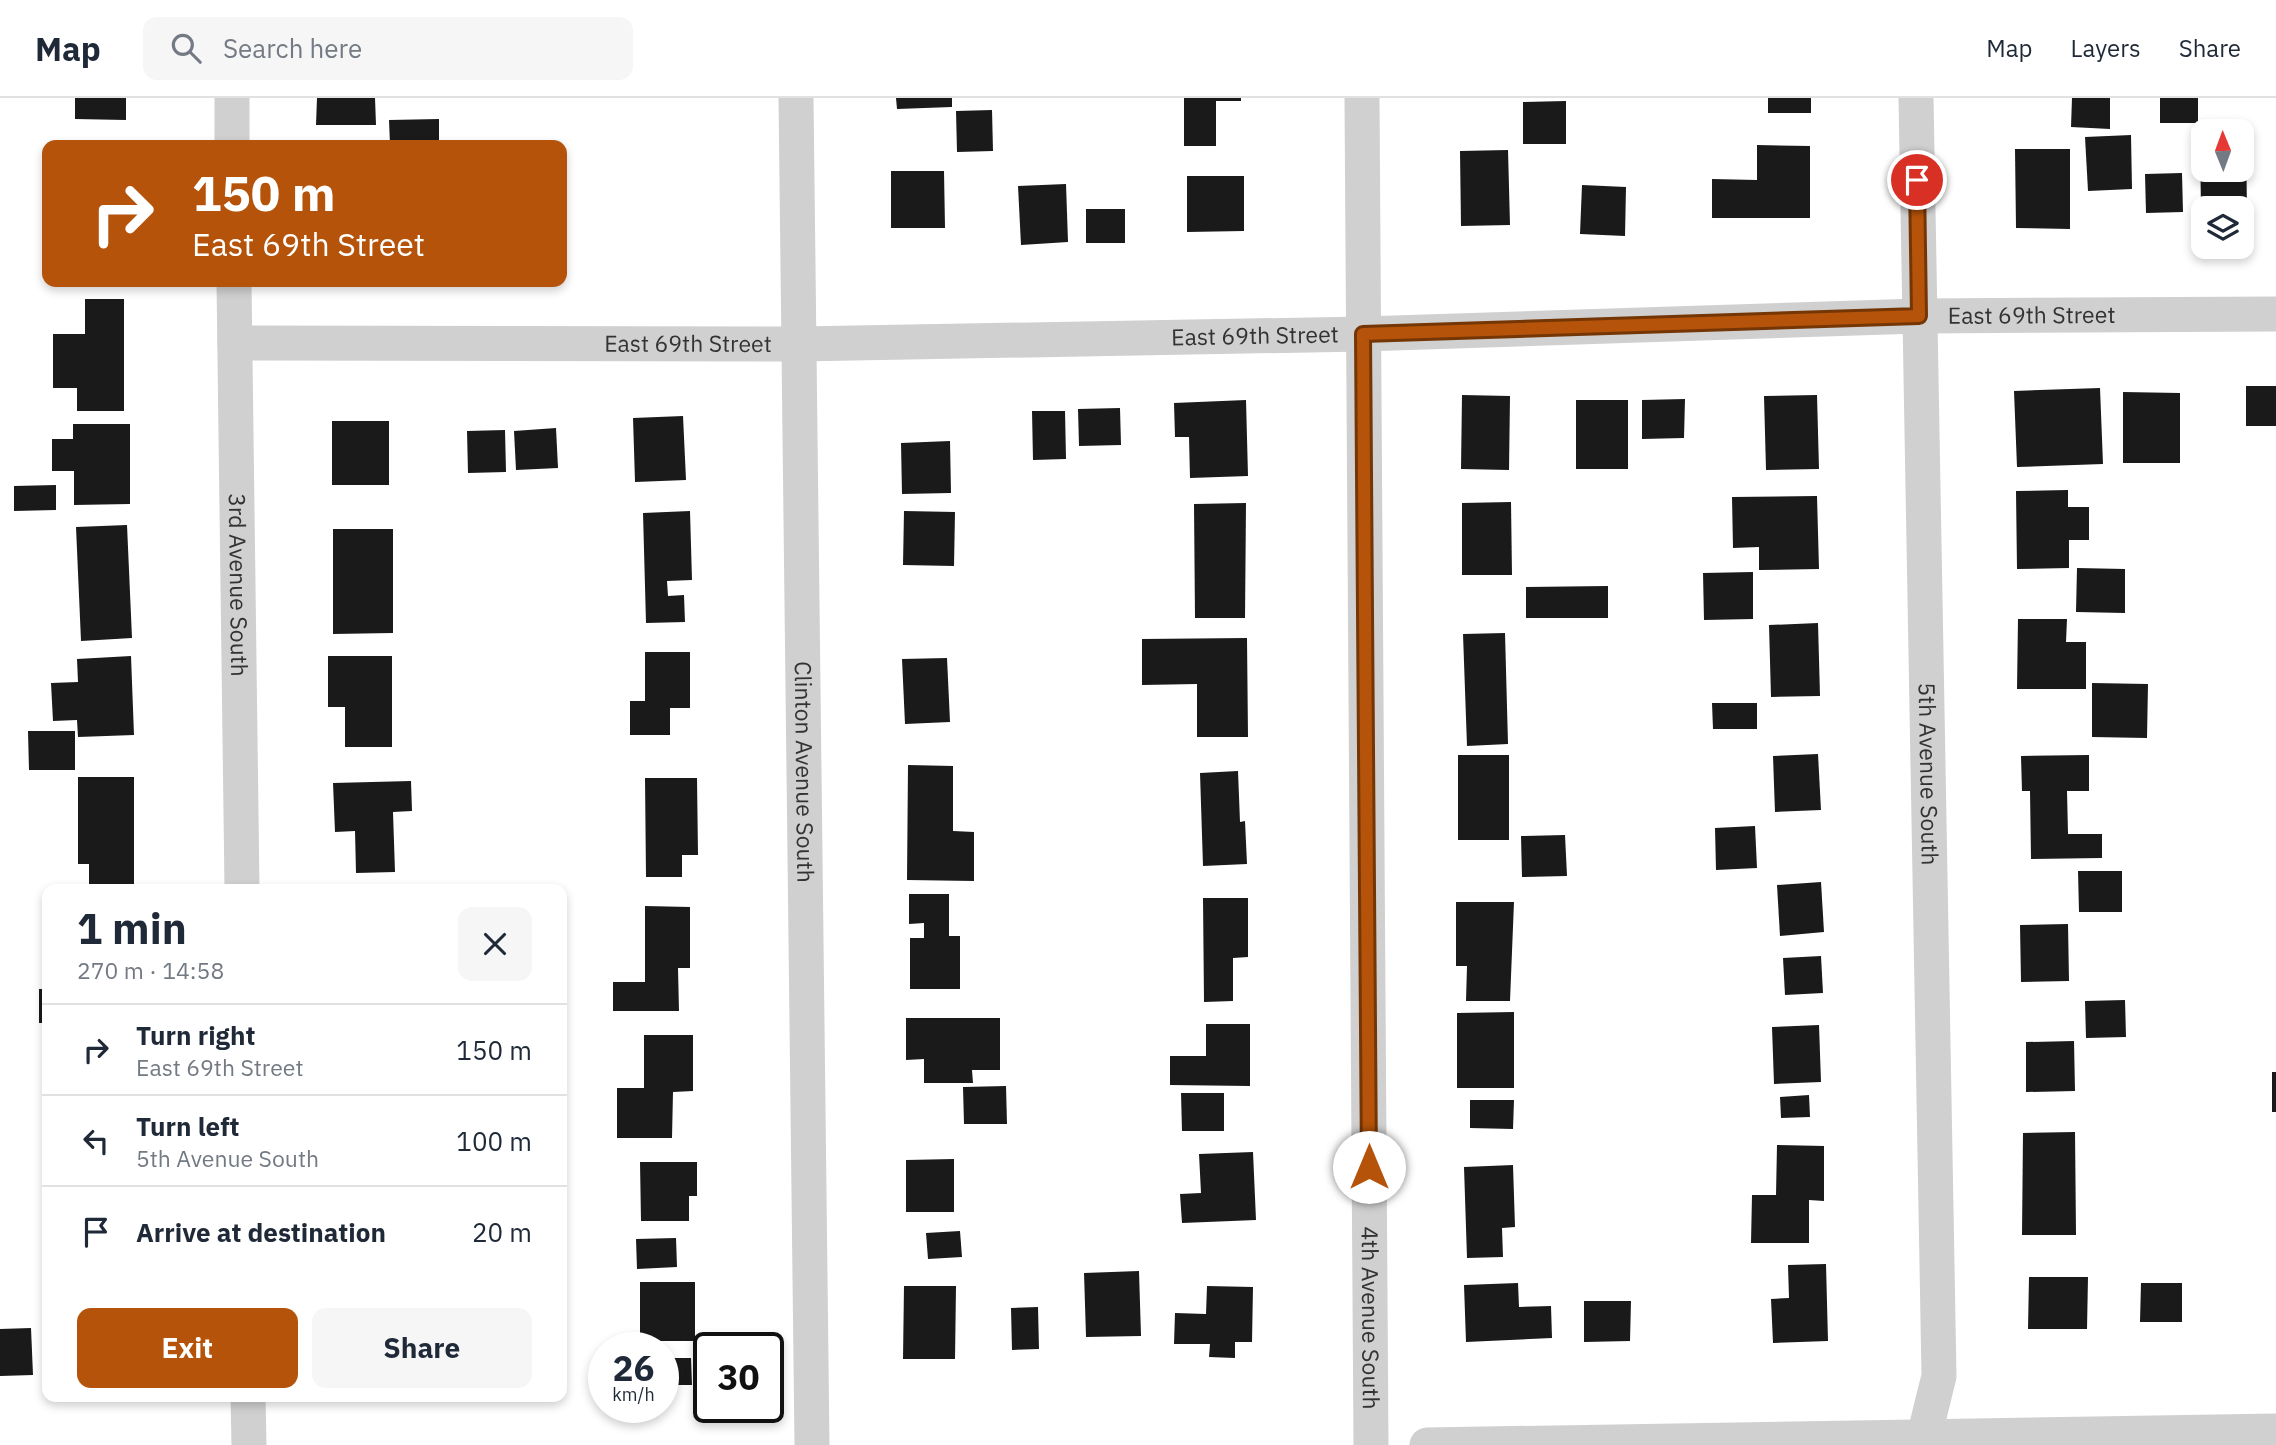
<!DOCTYPE html>
<html lang="en">
<head>
<meta charset="utf-8">
<style>
  :root { --surface:#fff; --page:#f6f6f7; --text:#1f2937; --muted:#747a83; --line:#e0e1e3; --accent:#b45309 }
  body { margin:0; font-family:"IBM Plex Sans",sans-serif; background:var(--page); color:var(--text); height:100vh; display:flex; flex-direction:column; font-size:26px; white-space:nowrap }
  * { box-sizing:border-box; margin:0 }
  p { font-size:23px; color:var(--muted) }
  .icon { flex:none; width:38px; height:38px; fill:none; stroke:currentColor; stroke-width:2; stroke-linecap:round; stroke-linejoin:round }
  .map { position:relative; flex:1; overflow:hidden }
  .sheet { position:absolute; left:42px; top:786px; width:525px; height:518px; display:flex; flex-direction:column; background:var(--surface); border-radius:14px; box-shadow:0 4px 10px #0003 }
  .sheet>* { flex:none }
  .banner { position:absolute; left:42px; top:42px; width:525px; height:147px; border-radius:14px; box-shadow:0 4px 10px #0003; background:#b45309; color:#fff; overflow:hidden }
  .needle { width:46px; rotate:359deg }
  .tools { position:absolute; left:2191px; top:21px; display:grid; gap:14px }
  .tools a { display:grid; place-items:center; width:63px; height:63px; border-radius:14px; background:var(--surface); box-shadow:0 4px 10px #0003; font-size:35px }
  .speed { position:absolute; left:588px; top:1234px; display:flex; gap:14px; font-size:35px; font-weight:700; text-align:center }
  .speed>* { display:grid; place-content:center; width:91px; height:91px; border-radius:50%; background:var(--surface); box-shadow:0 4px 10px #0003; line-height:1 }
  .speed small { font-size:18px; font-weight:400 }
  .speed .limit { border:4px solid #111; border-radius:10px; background:#fff; color:#111 }
  .pin { position:absolute; display:grid; place-items:center; width:60px; height:60px; color:#fff; margin:-30px; border:4px solid #fff; border-radius:50%; box-shadow:0 2px 7px #0007 }
  .me { position:absolute; width:77px; margin:-38px; rotate:0deg; stroke-linejoin:round; filter:drop-shadow(0 0 5px #0008) }
  .turn { display:flex; align-items:center; gap:24px; height:147px; padding:0 35px; font-size:32px }
  .turn .icon { width:91px; height:91px; stroke-width:2.5 }
  .turn b { display:block; font-size:49px; line-height:60px }
  .round { display:grid; place-items:center; flex:none; width:74px; height:74px; border-radius:14px; background:var(--page) }
  .summary { display:flex; align-items:center; justify-content:space-between; height:119px; padding:0 35px }
  h1 { font-size:42px; font-weight:700; line-height:52px }
  .action { display:flex; gap:14px; margin-top:auto; padding:14px 35px }
  .action a { flex:1; height:80px; border-radius:14px; background:var(--accent); color:#fff; font-size:28px; font-weight:700; line-height:80px; text-align:center }
  .action a+a { background:var(--page); color:var(--text) }
  ul { padding:0; list-style:none }
  li { display:flex; align-items:center; gap:21px; height:91px; padding:0 35px; border-top:2px solid var(--line) }
  li div { flex:1 }
  li b { display:block; font-size:26px }
  li em { font-style:normal }
  header { display:flex; align-items:center; gap:42px; box-sizing:border-box; height:98px; padding:0 35px; background:var(--surface); border-bottom:2px solid var(--line) }
  header strong { font-size:33px }
  nav { display:flex; gap:38px; margin-inline-start:auto; font-size:24px }
  .search { width:490px; height:63px; background:var(--page); display:flex; align-items:center; gap:18px; box-sizing:border-box; padding:0 24px; border-radius:14px; color:var(--muted); font-size:26px }
  .map>svg:first-child { display:block }
  .building { fill:#1a1a1a }
  .lines { fill:none; stroke-linecap:round; stroke-linejoin:round }
  .minor { stroke:#d0d0d0; stroke-width:35 }
  .route-casing { stroke:#753606; stroke-width:18 }
  .route { stroke:#b45309; stroke-width:12 }
  .labels { text-anchor:middle; stroke-width:7; stroke-linejoin:round; paint-order:stroke }
  .street-label { font-size:23px; fill:#333; stroke:#fff }
</style>
</head>
<body>
<header>
<strong>Map</strong>
<div class="search"><svg class="icon" aria-label="search" viewBox="0 0 24 24"><circle cx="10" cy="10" r="6"/><path d="M15 15l6 6"/></svg>Search here</div>
<nav><a>Map</a><a>Layers</a><a>Share</a></nav>
</header>
<div class="map">
<svg width="2276" height="1347" viewBox="0 0 2276 1347">
  <rect width="100%" height="100%" fill="#fff"/>
  <g class="building">
    <path d="M 75,0 L 126,0 L 126,22 L 75,21 Z"/>
    <path d="M 317,0 L 375,0 L 376,27 L 316,27 Z"/>
    <path d="M 896,0 L 952,0 L 952,9 L 897,11 Z"/>
    <path d="M 1184,0 L 1241,0 L 1241,3 L 1216,3 L 1216,48 L 1184,48 Z"/>
    <rect x="1768" y="0" width="43" height="15"/>
    <path d="M 2072,0 L 2110,0 L 2110,31 L 2071,29 Z"/>
    <rect x="2160" y="0" width="38" height="25"/>
    <path d="M 1566,3 L 1566,46 L 1523,46 L 1523,4 Z"/>
    <path d="M 992,12 L 993,53 L 957,54 L 956,13 Z"/>
    <path d="M 439,21 L 439,47 L 390,47 L 389,22 Z"/>
    <path d="M 2131,37 L 2132,91 L 2088,93 L 2085,39 Z"/>
    <path d="M 2200,45 L 2203,45 L 2203,72 L 2242,72 L 2242,45 L 2246,45 L 2247,111 L 2201,112 Z"/>
    <path d="M 1757,47 L 1810,48 L 1810,120 L 1712,120 L 1712,81 L 1757,82 Z"/>
    <path d="M 2015,51 L 2070,51 L 2070,131 L 2016,130 Z"/>
    <path d="M 1508,52 L 1510,127 L 1461,128 L 1460,53 Z"/>
    <path d="M 891,73 L 944,73 L 945,130 L 891,130 Z"/>
    <path d="M 2182,75 L 2183,114 L 2146,115 L 2145,76 Z"/>
    <path d="M 1187,78 L 1244,78 L 1244,133 L 1187,134 Z"/>
    <path d="M 1066,86 L 1068,144 L 1021,147 L 1018,88 Z"/>
    <path d="M 1582,87 L 1626,89 L 1625,138 L 1580,136 Z"/>
    <rect x="1086" y="111" width="39" height="34"/>
    <path d="M 85,201 L 124,201 L 124,313 L 77,313 L 77,290 L 53,290 L 53,236 L 85,236 Z"/>
    <rect x="2246" y="288" width="30" height="40"/>
    <path d="M 2100,290 L 2103,366 L 2017,369 L 2014,293 Z"/>
    <path d="M 2123,294 L 2180,295 L 2180,365 L 2123,365 Z"/>
    <path d="M 1462,297 L 1510,298 L 1509,372 L 1461,371 Z"/>
    <path d="M 1817,297 L 1819,371 L 1766,372 L 1764,298 Z"/>
    <path d="M 1685,301 L 1684,340 L 1642,341 L 1642,302 Z"/>
    <path d="M 1246,302 L 1248,378 L 1190,380 L 1189,339 L 1175,339 L 1174,305 Z"/>
    <rect x="1576" y="302" width="52" height="69"/>
    <path d="M 1120,310 L 1121,347 L 1079,348 L 1078,311 Z"/>
    <path d="M 1032,313 L 1065,313 L 1066,361 L 1033,362 Z"/>
    <path d="M 683,318 L 686,382 L 635,384 L 633,320 Z"/>
    <rect x="332" y="323" width="57" height="64"/>
    <path d="M 73,326 L 130,326 L 130,406 L 74,407 L 74,373 L 52,373 L 52,341 L 73,341 Z"/>
    <path d="M 556,330 L 558,370 L 516,372 L 514,333 Z"/>
    <path d="M 505,332 L 506,374 L 468,375 L 467,333 Z"/>
    <path d="M 950,343 L 951,395 L 902,396 L 901,345 Z"/>
    <path d="M 56,387 L 56,412 L 14,413 L 14,388 Z"/>
    <path d="M 2068,392 L 2068,409 L 2089,409 L 2089,442 L 2069,442 L 2069,470 L 2017,471 L 2016,393 Z"/>
    <path d="M 1817,398 L 1819,471 L 1759,472 L 1759,449 L 1733,450 L 1732,399 Z"/>
    <path d="M 1511,404 L 1512,477 L 1462,477 L 1462,405 Z"/>
    <path d="M 1246,405 L 1245,520 L 1195,520 L 1194,406 Z"/>
    <path d="M 690,413 L 692,482 L 667,483 L 668,498 L 684,497 L 685,524 L 646,525 L 643,415 Z"/>
    <path d="M 904,413 L 955,414 L 954,468 L 903,467 Z"/>
    <path d="M 127,427 L 132,540 L 81,543 L 76,429 Z"/>
    <path d="M 333,431 L 393,431 L 393,535 L 333,536 Z"/>
    <path d="M 2077,470 L 2125,471 L 2125,515 L 2076,514 Z"/>
    <path d="M 1753,474 L 1753,521 L 1704,522 L 1703,475 Z"/>
    <path d="M 1608,488 L 1608,520 L 1526,520 L 1526,489 Z"/>
    <path d="M 2018,521 L 2067,521 L 2066,544 L 2086,544 L 2086,591 L 2017,591 Z"/>
    <path d="M 1818,525 L 1820,598 L 1771,599 L 1769,527 Z"/>
    <path d="M 1505,535 L 1508,646 L 1467,648 L 1463,536 Z"/>
    <path d="M 1247,540 L 1248,639 L 1197,639 L 1197,586 L 1142,587 L 1142,541 Z"/>
    <path d="M 645,554 L 690,554 L 690,610 L 670,610 L 670,637 L 630,637 L 630,603 L 645,603 Z"/>
    <path d="M 131,558 L 134,637 L 78,639 L 77,622 L 53,623 L 51,585 L 78,584 L 77,561 Z"/>
    <path d="M 328,558 L 392,558 L 392,649 L 345,649 L 345,609 L 328,609 Z"/>
    <path d="M 947,560 L 950,624 L 905,626 L 902,561 Z"/>
    <path d="M 2092,585 L 2148,586 L 2147,640 L 2092,639 Z"/>
    <path d="M 1712,605 L 1757,605 L 1757,631 L 1713,631 Z"/>
    <path d="M 28,633 L 75,633 L 75,672 L 29,672 Z"/>
    <path d="M 1818,656 L 1821,712 L 1775,714 L 1773,658 Z"/>
    <rect x="1458" y="657" width="51" height="85"/>
    <path d="M 2089,657 L 2089,693 L 2067,693 L 2068,736 L 2102,736 L 2102,760 L 2031,761 L 2030,693 L 2022,693 L 2021,658 Z"/>
    <path d="M 908,667 L 953,668 L 953,733 L 974,734 L 974,783 L 907,782 Z"/>
    <path d="M 1238,673 L 1240,724 L 1245,723 L 1247,766 L 1203,768 L 1200,675 Z"/>
    <path d="M 78,679 L 134,679 L 134,791 L 89,791 L 89,766 L 78,766 Z"/>
    <path d="M 645,680 L 697,680 L 698,757 L 682,757 L 682,779 L 646,779 Z"/>
    <path d="M 411,683 L 412,713 L 393,714 L 395,774 L 356,775 L 355,733 L 335,734 L 333,685 Z"/>
    <path d="M 1755,728 L 1757,770 L 1716,772 L 1715,730 Z"/>
    <path d="M 1565,737 L 1567,778 L 1522,779 L 1521,738 Z"/>
    <path d="M 2078,773 L 2122,773 L 2122,814 L 2079,814 Z"/>
    <path d="M 1821,784 L 1824,834 L 1780,838 L 1777,787 Z"/>
    <path d="M 909,796 L 949,796 L 949,838 L 960,838 L 960,891 L 910,891 L 910,840 L 924,840 L 924,825 L 909,826 Z"/>
    <path d="M 1203,800 L 1248,800 L 1248,859 L 1233,860 L 1233,903 L 1204,904 Z"/>
    <path d="M 1456,804 L 1514,804 L 1510,903 L 1466,903 L 1467,868 L 1456,868 Z"/>
    <path d="M 645,808 L 690,809 L 690,870 L 678,870 L 679,913 L 613,913 L 613,884 L 645,884 Z"/>
    <path d="M 2068,826 L 2069,883 L 2021,884 L 2020,827 Z"/>
    <path d="M 1821,858 L 1823,895 L 1785,897 L 1783,860 Z"/>
    <rect x="39" y="891" width="8" height="34"/>
    <path d="M 2125,902 L 2126,939 L 2086,940 L 2085,903 Z"/>
    <path d="M 1514,914 L 1514,990 L 1457,990 L 1457,915 Z"/>
    <path d="M 906,920 L 1000,920 L 1000,972 L 972,972 L 973,985 L 924,985 L 924,961 L 906,962 Z"/>
    <path d="M 1206,926 L 1250,926 L 1250,988 L 1170,987 L 1170,958 L 1206,958 Z"/>
    <path d="M 1819,927 L 1821,984 L 1774,986 L 1772,929 Z"/>
    <path d="M 644,937 L 693,937 L 693,993 L 673,994 L 672,1040 L 617,1040 L 617,990 L 644,990 Z"/>
    <path d="M 2074,943 L 2075,993 L 2026,994 L 2026,944 Z"/>
    <rect x="2272" y="974" width="4" height="40"/>
    <path d="M 1006,988 L 1007,1026 L 964,1026 L 963,989 Z"/>
    <path d="M 1181,995 L 1224,995 L 1224,1033 L 1182,1033 Z"/>
    <path d="M 1809,997 L 1810,1019 L 1781,1020 L 1780,999 Z"/>
    <path d="M 1470,1002 L 1514,1002 L 1513,1031 L 1470,1030 Z"/>
    <path d="M 2075,1034 L 2076,1137 L 2022,1137 L 2023,1035 Z"/>
    <path d="M 1777,1047 L 1824,1048 L 1824,1103 L 1809,1102 L 1809,1145 L 1751,1145 L 1752,1097 L 1776,1097 Z"/>
    <path d="M 1253,1054 L 1256,1122 L 1182,1125 L 1180,1096 L 1201,1095 L 1199,1056 Z"/>
    <path d="M 954,1061 L 954,1114 L 906,1114 L 906,1062 Z"/>
    <path d="M 640,1064 L 697,1064 L 697,1098 L 689,1098 L 689,1123 L 641,1123 Z"/>
    <path d="M 1513,1067 L 1515,1129 L 1502,1130 L 1503,1159 L 1467,1160 L 1464,1069 Z"/>
    <path d="M 960,1133 L 962,1159 L 928,1161 L 926,1135 Z"/>
    <path d="M 676,1140 L 677,1169 L 637,1171 L 636,1141 Z"/>
    <path d="M 1826,1166 L 1828,1243 L 1773,1245 L 1771,1201 L 1789,1200 L 1788,1167 Z"/>
    <path d="M 1139,1173 L 1141,1238 L 1086,1239 L 1084,1175 Z"/>
    <path d="M 2029,1179 L 2088,1179 L 2087,1231 L 2028,1231 Z"/>
    <rect x="640" y="1184" width="55" height="59"/>
    <path d="M 1518,1185 L 1519,1209 L 1551,1208 L 1552,1240 L 1466,1244 L 1464,1187 Z"/>
    <path d="M 2141,1185 L 2182,1185 L 2182,1224 L 2140,1224 Z"/>
    <path d="M 904,1188 L 956,1188 L 955,1261 L 903,1261 Z"/>
    <path d="M 1207,1188 L 1253,1189 L 1252,1244 L 1235,1244 L 1235,1260 L 1209,1259 L 1210,1246 L 1174,1246 L 1175,1215 L 1206,1216 Z"/>
    <path d="M 1584,1203 L 1631,1203 L 1630,1243 L 1584,1244 Z"/>
    <path d="M 1038,1209 L 1039,1251 L 1012,1252 L 1011,1210 Z"/>
    <path d="M 31,1230 L 33,1277 L 0,1278 L 0,1231 Z"/>
    <path d="M 663,1260 L 691,1260 L 692,1287 L 663,1287 Z"/>
  </g>
  <g class="lines">
    <g class="minor">
      <path d="M 232,0 L 232,47"/>
      <path id="s1" d="M 796,0 L 812,1347"/>
      <path id="s2" d="M 1362,0 L 1371,1347"/>
      <path id="s3" d="M 1916,0 L 1939,1278 L 1922,1347"/>
      <path id="s4" d="M 234,184 L 242,791"/>
      <path id="s5" d="M 235,245 L 799,246 L 1363,236 L 1919,218 L 2276,216"/>
      <path d="M 248,1298 L 249,1347"/>
      <path d="M 1427,1347 L 2276,1333"/>
    </g>
  </g>
  <g class="lines">
    <g class="route-casing">
      <path id="route" d="M 1369,1069 L 1363,236 L 1919,218 L 1917,82"/>
    </g>
    <use href="#route" class="route"/>
  </g>
  <g class="labels">
    <g class="street-label">
      <text dy="8" stroke="none"><textPath href="#s5" startOffset="1797">East 69th Street</textPath></text>
      <text dy="8" stroke="none"><textPath href="#s5" startOffset="1020">East 69th Street</textPath></text>
      <text dy="8" stroke="none"><textPath href="#s5" startOffset="453">East 69th Street</textPath></text>
      <text dy="8" stroke="none"><textPath href="#s4" startOffset="303">3rd Avenue South</textPath></text>
      <text dy="8" stroke="none"><textPath href="#s1" startOffset="674">Clinton Avenue South</textPath></text>
      <text dy="8" stroke="none"><textPath href="#s3" startOffset="676">5th Avenue South</textPath></text>
      <text dy="8" stroke="none"><textPath href="#s2" startOffset="1220">4th Avenue South</textPath></text>
    </g>
  </g>
</svg>
<div class="tools">
<a><svg class="needle" viewBox="-14 -14 28 28"><path d="M0-13l5 13h-10z" fill="#e53935"/><path d="M0 13l5-13h-10z" fill="#747a83"/></svg></a>
<a><svg class="icon" aria-label="layers" viewBox="0 0 24 24"><path d="M12 4l9 5-9 5-9-5zM3 14l9 5 9-5"/></svg></a>
</div>
<div class="speed"><div>26<small>km/h</small></div><div class="limit">30</div></div>
<div class="pin" style="left:1917px;top:82px;background:#d93025"><svg class="icon" aria-label="arrive" viewBox="0 0 24 24"><path d="M6 21V4h12l-3 4 3 4H6"/></svg></div>
<svg class="me" style="left:1369px;top:1069px" viewBox="-20 -20 40 40"><circle r="19" fill="#fff"/><path d="M0-13L10 11 0 6-10 11z" fill="#b45309"/></svg>
<div class="banner">
<div class="turn"><svg class="icon" aria-label="right" viewBox="0 0 24 24"><path d="M7 20v-9h11M14 6l5 5-5 5"/></svg><div><b>150 m</b>East 69th Street</div></div>
</div>
<section class="sheet">
<div class="summary"><div><h1>1 min</h1><p>270 m · 14:58</p></div><a class="round"><svg class="icon" aria-label="close" viewBox="0 0 24 24"><path d="M6 6l12 12M18 6L6 18"/></svg></a></div>
<ul>
<li><svg class="icon" aria-label="right" viewBox="0 0 24 24"><path d="M7 20v-9h11M14 6l5 5-5 5"/></svg><div><b>Turn right</b><p>East 69th Street</p></div><em>150 m</em></li>
<li><svg class="icon" aria-label="left" viewBox="0 0 24 24"><path d="M17 20v-9H6M10 6l-5 5 5 5"/></svg><div><b>Turn left</b><p>5th Avenue South</p></div><em>100 m</em></li>
<li><svg class="icon" aria-label="arrive" viewBox="0 0 24 24"><path d="M6 21V4h12l-3 4 3 4H6"/></svg><div><b>Arrive at destination</b></div><em>20 m</em></li>
</ul>
<div class="action"><a>Exit</a><a>Share</a></div>
</section>
</div>
</body>
</html>
